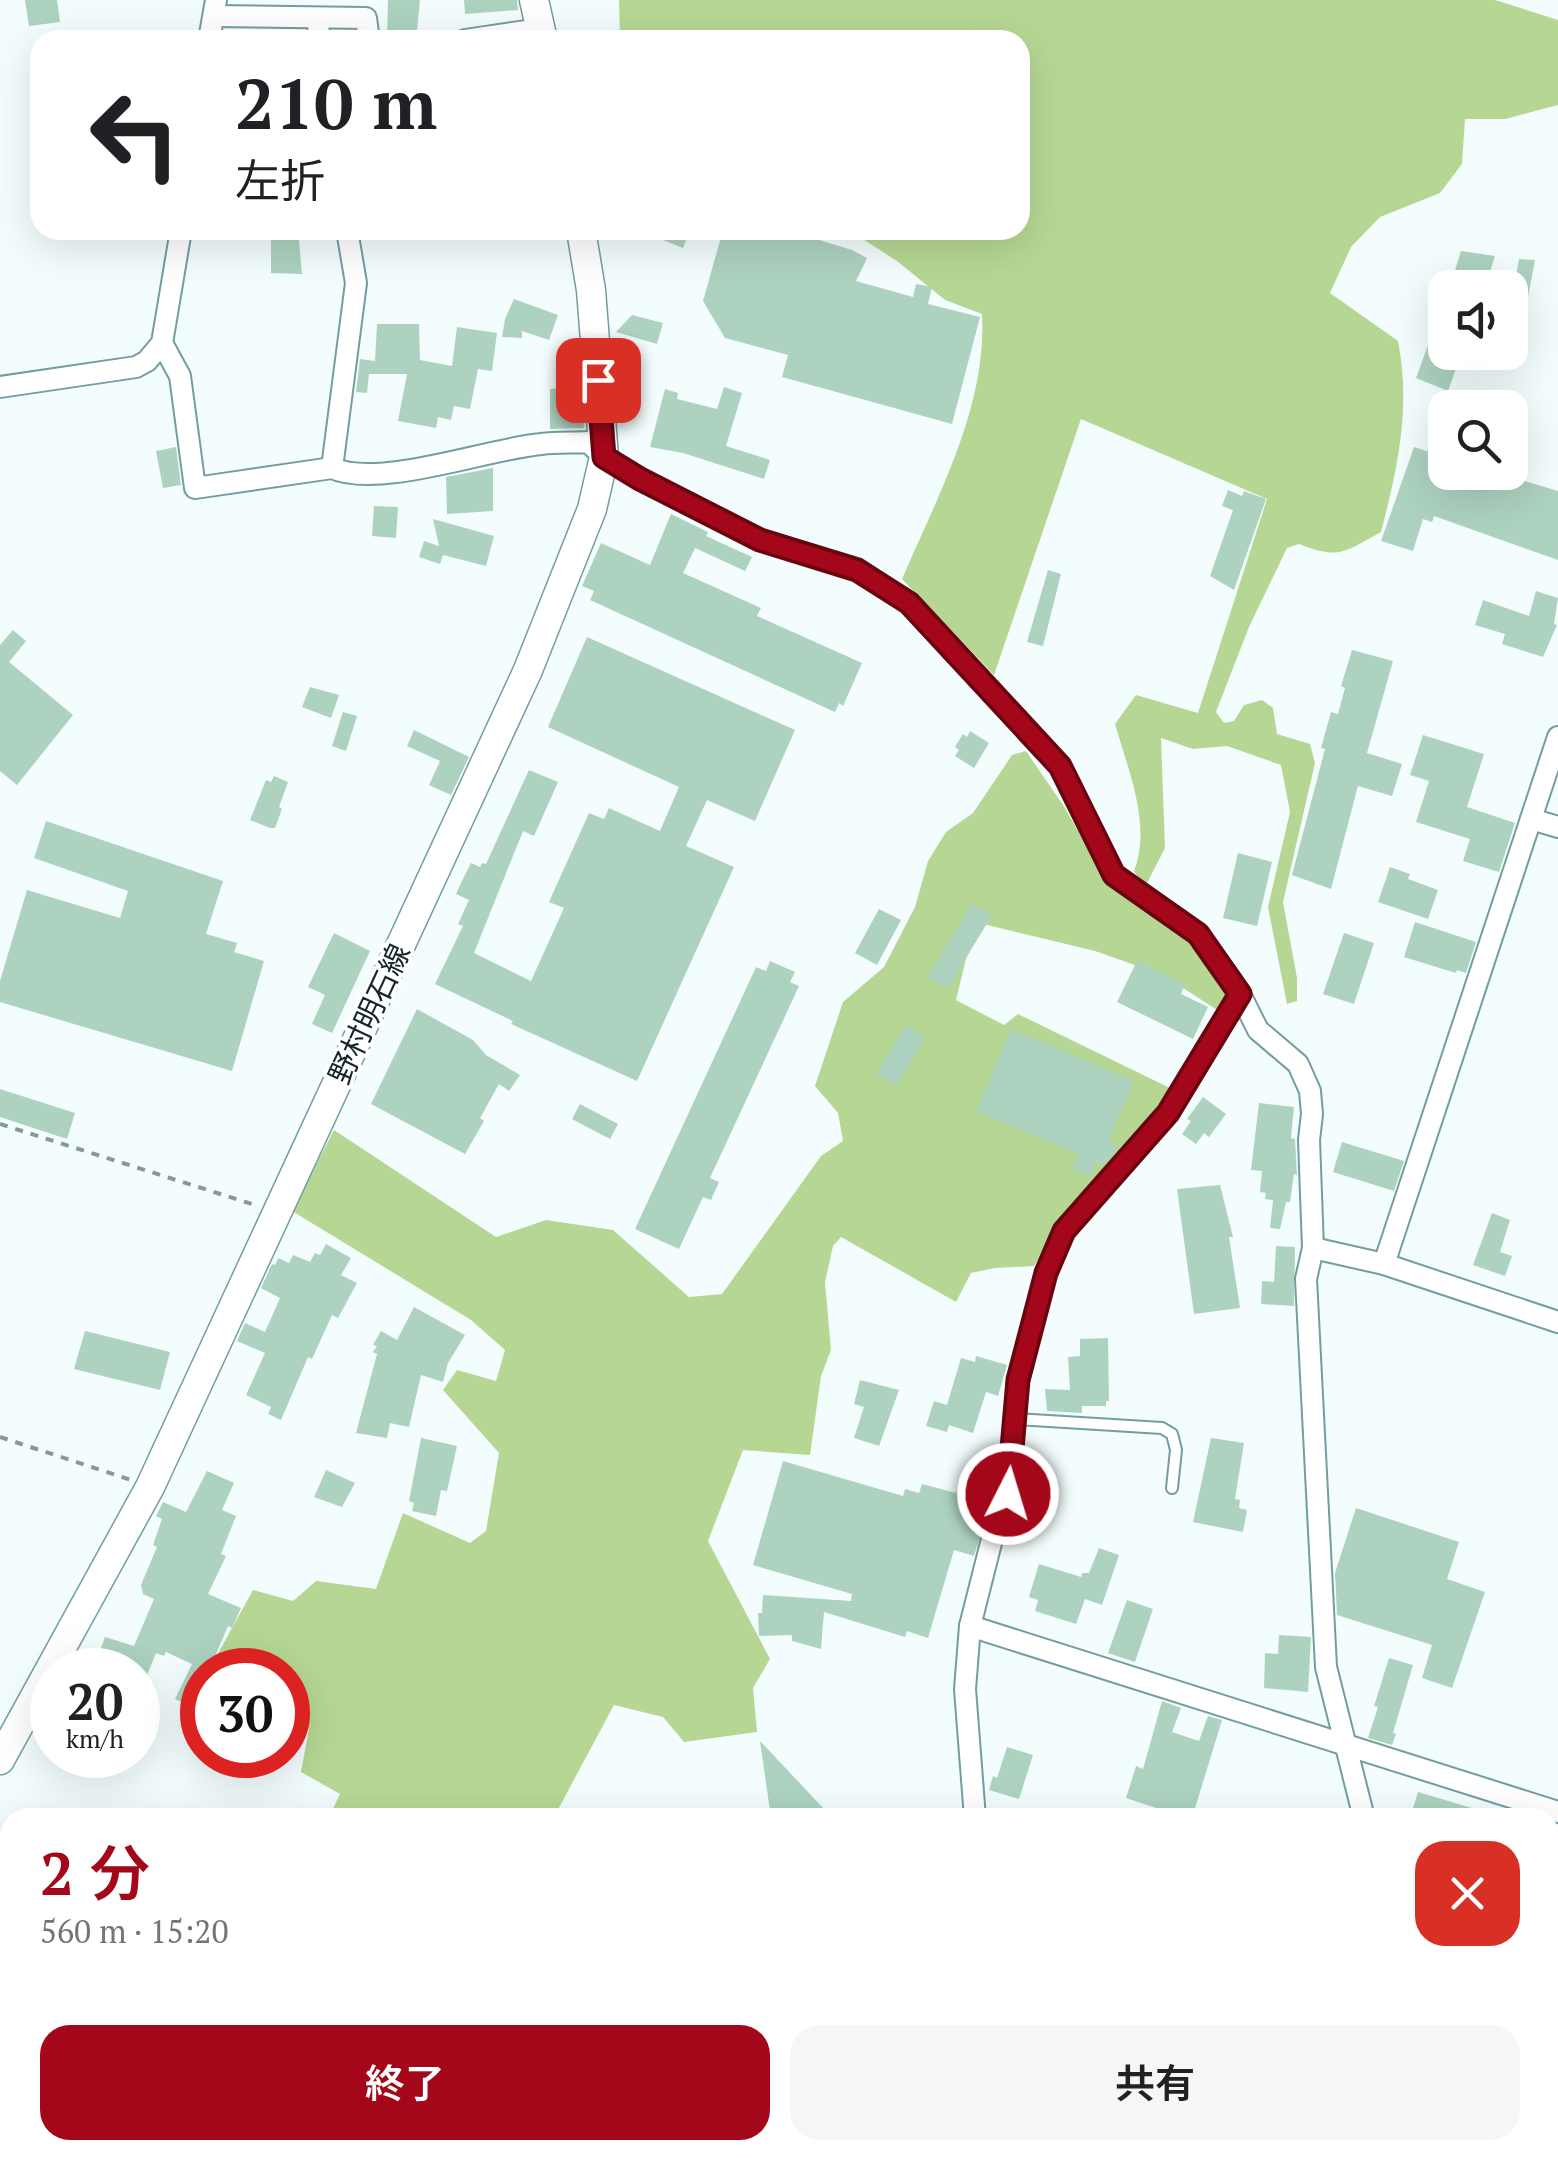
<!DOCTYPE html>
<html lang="ja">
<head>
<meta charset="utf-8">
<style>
  :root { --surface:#fff; --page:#f6f6f6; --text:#202124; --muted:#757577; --accent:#a30719 }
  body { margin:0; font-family:"PT Serif","Noto Sans JP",serif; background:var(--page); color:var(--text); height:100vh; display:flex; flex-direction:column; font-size:38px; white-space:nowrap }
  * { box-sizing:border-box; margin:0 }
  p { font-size:32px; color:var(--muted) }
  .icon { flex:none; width:55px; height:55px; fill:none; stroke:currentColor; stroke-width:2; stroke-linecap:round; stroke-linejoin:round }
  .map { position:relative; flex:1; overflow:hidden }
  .side { position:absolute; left:0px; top:1808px; width:1560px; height:352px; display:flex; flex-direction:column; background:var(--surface); border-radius:30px 30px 0 0; box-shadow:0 10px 40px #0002 }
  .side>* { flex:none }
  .guide { position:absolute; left:30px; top:30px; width:1000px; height:210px; border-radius:30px; box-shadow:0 10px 40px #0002; background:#fff; color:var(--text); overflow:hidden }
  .buttons { position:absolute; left:1428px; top:270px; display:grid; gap:20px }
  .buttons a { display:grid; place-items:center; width:100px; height:100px; border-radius:20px; background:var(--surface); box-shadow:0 10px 40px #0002; font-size:50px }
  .speed { position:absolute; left:30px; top:1648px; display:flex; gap:20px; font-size:50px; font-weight:700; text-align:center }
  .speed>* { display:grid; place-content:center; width:130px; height:130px; border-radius:50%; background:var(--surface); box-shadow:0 10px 40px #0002; line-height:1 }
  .speed small { font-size:25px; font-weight:400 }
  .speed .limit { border:15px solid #d22; background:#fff; color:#111 }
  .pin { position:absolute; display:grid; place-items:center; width:85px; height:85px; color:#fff; margin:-42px; border-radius:20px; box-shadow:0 5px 15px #0006 }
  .me { position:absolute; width:110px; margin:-55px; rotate:5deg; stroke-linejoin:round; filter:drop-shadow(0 0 8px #0008) }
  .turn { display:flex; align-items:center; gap:35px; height:210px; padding:0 40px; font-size:45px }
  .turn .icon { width:130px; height:130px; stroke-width:2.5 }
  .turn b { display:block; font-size:70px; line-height:85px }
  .round { display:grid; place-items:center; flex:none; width:105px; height:105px; border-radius:30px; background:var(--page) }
  .headline { display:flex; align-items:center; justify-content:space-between; height:170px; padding:0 40px }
  h1 { font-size:60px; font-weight:600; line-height:75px; color:var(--accent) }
  .button { display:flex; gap:20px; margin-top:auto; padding:20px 40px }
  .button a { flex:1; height:115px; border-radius:30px; background:var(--accent); color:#fff; font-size:40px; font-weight:600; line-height:115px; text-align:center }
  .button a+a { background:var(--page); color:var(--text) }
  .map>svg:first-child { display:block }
  .green { fill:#b6d794 }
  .building { fill:#add2c0 }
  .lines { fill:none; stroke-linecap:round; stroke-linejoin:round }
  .lane-casing { stroke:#739ea0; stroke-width:14 }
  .street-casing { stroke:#739ea0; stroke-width:24 }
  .secondary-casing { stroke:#739ea0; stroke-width:31 }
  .path { stroke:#899797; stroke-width:4; stroke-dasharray:8 8; stroke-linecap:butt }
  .lane { stroke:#fff; stroke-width:10 }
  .street { stroke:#fff; stroke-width:20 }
  .secondary { stroke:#fff; stroke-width:28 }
  .route-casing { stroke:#6a0510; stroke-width:25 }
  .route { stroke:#a30719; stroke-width:18 }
  .labels { text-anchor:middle; stroke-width:8; stroke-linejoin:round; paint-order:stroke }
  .street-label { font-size:30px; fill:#152728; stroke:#fff }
</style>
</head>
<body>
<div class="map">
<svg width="1558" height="2158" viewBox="0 0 1558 2158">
  <rect width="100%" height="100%" fill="#f4fdfd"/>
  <g class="green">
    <path d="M 619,0 L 1495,0 L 1558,20 L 1558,105 L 1505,119 L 1465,119 L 1462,164 L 1440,193 L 1380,217 L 1351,247 L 1330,293 L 1398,341 C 1411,407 1398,467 1381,532 C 1345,552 1339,560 1299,544 L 1287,548 L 1249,627 L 1216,712 L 1224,723 L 1234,721 L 1244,705 L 1262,700 L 1273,708 L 1277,734 L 1310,744 L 1315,763 L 1283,902 L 1297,978 L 1297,1001 L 1287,1004 L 1268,907 L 1290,812 L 1281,765 L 1227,746 L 1193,749 L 1161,738 L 1165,848 L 1145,887 L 1134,871 C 1152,825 1128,770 1115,724 L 1136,695 L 1198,713 L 1267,499 L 1081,419 L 994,675 L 902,579 C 938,495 987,407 982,314 L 945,300 L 897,261 L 849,230 L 1020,230 L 1020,40 L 620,40 Z"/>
    <path d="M 1026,751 L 1065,808 L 1107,882 L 1125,891 L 1169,929 L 1202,947 L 1235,993 L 1217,1010 L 1163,975 L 1095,951 L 975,922 L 956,1000 L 1004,1025 L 1018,1014 L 1172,1089 L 1165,1108 L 1067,1214 L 1034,1266 L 995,1268 L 971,1273 L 956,1302 L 841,1237 L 833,1246 L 825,1282 L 831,1350 L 821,1376 L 810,1455 L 743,1450 L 708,1541 L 770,1659 L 753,1688 L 757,1732 L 684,1742 L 663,1717 L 614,1705 L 554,1817 L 329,1817 L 340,1794 L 301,1772 L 309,1729 L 288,1720 L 288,1670 L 226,1670 L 216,1657 L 253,1590 L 293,1601 L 316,1581 L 376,1589 L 403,1513 L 470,1543 L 486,1531 L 499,1453 L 443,1390 L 457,1370 L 496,1381 L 505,1350 L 471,1320 L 292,1211 L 334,1130 L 496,1237 L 546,1220 L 613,1230 L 689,1297 L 722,1294 L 821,1156 L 843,1141 L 838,1113 L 815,1086 L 843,1002 L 884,967 L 915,907 L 928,861 L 946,832 L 973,813 L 1012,755 Z"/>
  </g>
  <g class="building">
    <path d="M 25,0 L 57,0 L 60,22 L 29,26 Z"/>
    <path d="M 388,0 L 420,0 L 416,40 L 387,40 Z"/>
    <path d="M 464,0 L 517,0 L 518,10 L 465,14 Z"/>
    <path d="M 271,230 L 298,230 L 302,274 L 271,273 Z"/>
    <path d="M 638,230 L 690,230 L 683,248 Z"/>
    <path d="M 723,230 L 807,230 L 806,236 L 852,250 L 867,258 L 856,281 L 913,297 L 916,284 L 932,287 L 928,304 L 980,317 L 952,424 L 782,377 L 788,355 L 725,338 L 703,301 Z"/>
    <path d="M 1461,251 L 1495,256 L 1485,288 L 1452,280 Z"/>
    <path d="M 1519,259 L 1535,260 L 1527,302 L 1512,299 Z"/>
    <path d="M 514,299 L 558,315 L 549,340 L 522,331 L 522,338 L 502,337 L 505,319 Z"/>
    <path d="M 1442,307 L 1445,307 L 1445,352 L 1462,352 L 1448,391 L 1416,378 Z"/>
    <path d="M 632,315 L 663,323 L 657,344 L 616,332 Z"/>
    <path d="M 377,324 L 419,324 L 420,360 L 452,366 L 457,327 L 497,333 L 492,371 L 478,369 L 470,409 L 454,406 L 451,420 L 438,417 L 436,428 L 398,421 L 407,374 L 369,374 L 367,393 L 356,392 L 360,359 L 375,361 Z"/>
    <path d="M 561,383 L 575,383 L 575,387 L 581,388 L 584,428 L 550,429 L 550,389 L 561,388 Z"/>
    <path d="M 724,387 L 742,393 L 726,446 L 770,460 L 764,479 L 683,453 L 650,447 L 665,389 L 678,393 L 677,399 L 717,409 Z"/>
    <path d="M 176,447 L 181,485 L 163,488 L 156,451 Z"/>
    <path d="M 1414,447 L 1445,457 L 1445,472 L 1495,472 L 1558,491 L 1558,560 L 1434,516 L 1432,522 L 1423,519 L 1413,551 L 1381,541 Z"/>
    <path d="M 493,468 L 493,511 L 447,514 L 446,477 Z"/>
    <path d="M 1228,490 L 1242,496 L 1244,491 L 1266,499 L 1234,590 L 1210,576 L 1233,510 L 1222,506 Z"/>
    <path d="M 374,506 L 398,507 L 396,538 L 372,536 Z"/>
    <path d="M 671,514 L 708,532 L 706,536 L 752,557 L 745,571 L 695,548 L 683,573 L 761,608 L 757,616 L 862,663 L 843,706 L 839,703 L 835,712 L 590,600 L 594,591 L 582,586 L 601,543 L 650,565 Z"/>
    <path d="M 433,519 L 494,536 L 486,566 L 443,555 L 440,564 L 419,557 L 424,541 L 439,546 Z"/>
    <path d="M 1048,570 L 1061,574 L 1043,646 L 1027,642 Z"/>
    <path d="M 1536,591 L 1558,598 L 1554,624 L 1557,625 L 1543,657 L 1502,644 L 1505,634 L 1475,625 L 1483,600 L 1529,616 Z"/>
    <path d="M 13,630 L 26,641 L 9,662 L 73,715 L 17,785 L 0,771 L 0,645 Z"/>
    <path d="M 587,637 L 795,730 L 755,821 L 707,800 L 686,846 L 734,867 L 637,1081 L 511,1024 L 513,1021 L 435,984 L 463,926 L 458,924 L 469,900 L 456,894 L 462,881 L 471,863 L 480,867 L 482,863 L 486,864 L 529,770 L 558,782 L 534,836 L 523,831 L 474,953 L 531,981 L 564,908 L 549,902 L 589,813 L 604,819 L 609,808 L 660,831 L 679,787 L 548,727 Z"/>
    <path d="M 1352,650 L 1393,661 L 1367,753 L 1402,764 L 1392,796 L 1358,786 L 1331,889 L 1292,875 L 1325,749 L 1321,748 L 1331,712 L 1338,714 L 1345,688 L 1341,686 Z"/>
    <path d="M 310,687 L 339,695 L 331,718 L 302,707 Z"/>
    <path d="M 343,712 L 357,716 L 346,751 L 332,746 Z"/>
    <path d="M 414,730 L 469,757 L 451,795 L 429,785 L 440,761 L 407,746 Z"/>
    <path d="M 970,731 L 989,743 L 974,768 L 955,756 L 959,750 L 955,747 L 963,734 L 967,737 Z"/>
    <path d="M 1423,735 L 1484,754 L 1467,807 L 1515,823 L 1499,872 L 1463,861 L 1470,839 L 1416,822 L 1429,781 L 1410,775 Z"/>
    <path d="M 274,776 L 288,782 L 279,807 L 282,809 L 275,828 L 270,828 L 250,820 L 266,780 L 271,782 Z"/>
    <path d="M 46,821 L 223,881 L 206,934 L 237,943 L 234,952 L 264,961 L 232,1071 L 0,1002 L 0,981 L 27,890 L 120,918 L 128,891 L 34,858 Z"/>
    <path d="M 1238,853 L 1272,862 L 1257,926 L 1223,918 Z"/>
    <path d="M 1390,867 L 1410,874 L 1408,879 L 1438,890 L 1428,919 L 1378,902 Z"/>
    <path d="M 972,904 L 992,915 L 948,988 L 927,977 Z"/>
    <path d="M 879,909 L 901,920 L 877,965 L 855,953 Z"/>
    <path d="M 1415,922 L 1476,942 L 1466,973 L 1457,970 L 1456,973 L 1404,957 Z"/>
    <path d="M 334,933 L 370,951 L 332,1033 L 312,1024 L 325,995 L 308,987 Z"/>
    <path d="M 1344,933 L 1374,943 L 1354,1004 L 1323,994 Z"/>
    <path d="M 770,961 L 795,972 L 790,982 L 799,986 L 710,1178 L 719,1182 L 711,1200 L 703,1197 L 679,1249 L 635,1229 L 756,967 L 766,971 Z"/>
    <path d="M 1137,961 L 1185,984 L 1181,994 L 1208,1007 L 1193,1039 L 1117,1002 Z"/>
    <path d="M 417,1009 L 473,1040 L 486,1055 L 520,1075 L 509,1091 L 499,1084 L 480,1118 L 484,1121 L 465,1154 L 371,1104 Z"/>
    <path d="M 906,1025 L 925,1038 L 896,1086 L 876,1074 Z"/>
    <path d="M 1011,1029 L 1134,1081 L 1108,1141 L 1118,1149 L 1103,1166 L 1095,1163 L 1091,1176 L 1073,1170 L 1078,1154 L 976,1111 Z"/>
    <path d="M 0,1089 L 75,1113 L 67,1139 L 0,1117 Z"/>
    <path d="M 1203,1097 L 1226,1114 L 1209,1137 L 1204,1133 L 1196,1144 L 1182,1134 L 1191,1121 L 1187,1119 Z"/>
    <path d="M 1259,1103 L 1294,1107 L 1291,1138 L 1295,1139 L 1297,1175 L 1294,1174 L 1290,1202 L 1286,1202 L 1280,1229 L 1270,1228 L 1273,1200 L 1265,1199 L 1266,1193 L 1260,1192 L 1262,1171 L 1251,1170 Z"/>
    <path d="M 580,1104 L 618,1124 L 610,1139 L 572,1119 Z"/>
    <path d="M 1342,1142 L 1404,1161 L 1394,1191 L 1333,1172 Z"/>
    <path d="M 1220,1185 L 1233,1237 L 1229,1237 L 1240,1308 L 1194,1314 L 1177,1189 Z"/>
    <path d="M 1492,1213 L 1510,1220 L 1500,1252 L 1512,1256 L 1505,1276 L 1473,1265 Z"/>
    <path d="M 326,1244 L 351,1258 L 341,1275 L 357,1283 L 338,1318 L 332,1315 L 312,1359 L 308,1357 L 281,1420 L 268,1414 L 271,1407 L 246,1395 L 265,1353 L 237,1341 L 245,1323 L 265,1332 L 280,1298 L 261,1288 L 272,1264 L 275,1265 L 278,1258 L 289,1263 L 293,1255 L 310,1262 L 315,1253 L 320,1255 Z"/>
    <path d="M 1276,1246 L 1295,1247 L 1294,1306 L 1261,1304 L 1262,1281 L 1274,1282 Z"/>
    <path d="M 414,1307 L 465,1335 L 448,1363 L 443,1382 L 421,1375 L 409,1427 L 390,1423 L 387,1438 L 356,1433 L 377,1354 L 373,1352 L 377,1346 L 373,1345 L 381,1331 L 397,1340 Z"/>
    <path d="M 85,1331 L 170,1352 L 160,1390 L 74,1369 Z"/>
    <path d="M 1108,1338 L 1109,1401 L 1106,1401 L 1106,1406 L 1082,1406 L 1082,1413 L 1047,1411 L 1045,1389 L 1070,1390 L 1068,1357 L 1080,1356 L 1080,1339 Z"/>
    <path d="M 976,1356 L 1007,1365 L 998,1396 L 986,1392 L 973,1433 L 949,1425 L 947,1432 L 926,1426 L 934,1401 L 947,1405 L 961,1358 L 975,1362 Z"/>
    <path d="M 860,1380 L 899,1390 L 879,1446 L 854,1438 L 864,1407 L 854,1404 Z"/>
    <path d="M 421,1438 L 457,1446 L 447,1491 L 441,1490 L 436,1516 L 412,1511 L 414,1503 L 409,1501 Z"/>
    <path d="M 1211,1438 L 1244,1443 L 1235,1499 L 1240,1500 L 1239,1508 L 1247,1510 L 1243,1532 L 1193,1522 Z"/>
    <path d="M 783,1461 L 903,1496 L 905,1489 L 919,1493 L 922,1484 L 956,1493 L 958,1487 L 971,1491 L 967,1505 L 988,1511 L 974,1556 L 954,1550 L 928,1638 L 907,1631 L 905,1637 L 824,1612 L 821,1649 L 792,1641 L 792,1635 L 759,1636 L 758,1613 L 762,1613 L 763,1595 L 851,1601 L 852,1594 L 753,1565 Z"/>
    <path d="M 326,1470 L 355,1483 L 342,1507 L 314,1497 Z"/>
    <path d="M 207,1471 L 234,1483 L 222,1510 L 236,1516 L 221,1554 L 226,1556 L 208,1594 L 241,1608 L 232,1628 L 228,1626 L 209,1670 L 202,1670 L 202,1712 L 175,1699 L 192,1664 L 166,1652 L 164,1656 L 156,1653 L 138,1697 L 138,1670 L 93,1670 L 105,1637 L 134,1646 L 154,1599 L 143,1594 L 141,1585 L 157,1547 L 153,1545 L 162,1519 L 156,1516 L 163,1502 L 186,1512 Z"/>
    <path d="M 1356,1508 L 1459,1542 L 1447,1579 L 1485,1592 L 1452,1688 L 1422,1678 L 1432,1645 L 1337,1615 L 1335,1573 Z"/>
    <path d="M 1099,1548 L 1119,1555 L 1102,1605 L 1085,1599 L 1076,1624 L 1035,1611 L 1038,1600 L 1029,1597 L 1039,1564 L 1081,1577 L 1082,1573 L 1089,1573 Z"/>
    <path d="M 1127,1600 L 1153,1609 L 1135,1662 L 1108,1653 Z"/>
    <path d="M 1279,1635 L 1311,1637 L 1308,1692 L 1264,1688 L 1265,1653 L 1278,1654 Z"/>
    <path d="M 1389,1658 L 1413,1665 L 1393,1733 L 1396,1734 L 1392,1745 L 1368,1738 L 1378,1707 L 1374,1706 Z"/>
    <path d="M 1162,1701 L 1181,1708 L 1172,1732 L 1199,1741 L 1208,1716 L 1222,1720 L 1192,1818 L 1160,1818 L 1162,1810 L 1126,1798 L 1136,1766 L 1143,1769 Z"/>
    <path d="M 760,1741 L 825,1810 L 817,1818 L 771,1818 Z"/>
    <path d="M 1007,1747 L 1033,1755 L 1019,1799 L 989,1790 L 993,1776 L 997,1778 Z"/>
    <path d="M 1418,1792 L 1492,1814 L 1491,1818 L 1410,1818 Z"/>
  </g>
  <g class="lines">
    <g class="lane-casing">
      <path id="lane" d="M 1015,1419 L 1162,1428 L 1172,1434 L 1176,1450 L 1172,1488"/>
    </g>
    <g class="street-casing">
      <g id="street">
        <path d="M 214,16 L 366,18 L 369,40"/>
        <path d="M 317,18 L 320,40"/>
        <path d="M 209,40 L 216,0"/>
        <path d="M 465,40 L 540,29"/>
        <path d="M 162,343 L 180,376 L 195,488 L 332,468 C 379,489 487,449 541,444 C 557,442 573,443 588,442 L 604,457 L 640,479 L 760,540 L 857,569 L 909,603 L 1060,766 L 1114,875 L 1198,934 L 1240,994 L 1258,1030 L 1298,1064 L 1310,1091 L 1312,1114 L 1309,1140 L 1313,1248 L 1306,1279 L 1326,1667 L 1364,1818"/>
        <path d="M 0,387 L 136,367 L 147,361 L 162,343 L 181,230"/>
        <path d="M 332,468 L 356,283 L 347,230"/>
        <path d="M 1531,819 L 1558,827"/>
        <path d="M 1313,1248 L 1384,1264 L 1558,1322"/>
        <path d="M 1384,1264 L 1558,737"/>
        <path d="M 970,1626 L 1558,1812"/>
        <path d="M 975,1818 L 965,1689 L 970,1626 L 992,1539 L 1008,1494 L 1018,1380 L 1046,1273 L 1064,1231 L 1168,1113 L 1240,994"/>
        <path d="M 0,1952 L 10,1955"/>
        <path d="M 427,2150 L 446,2158"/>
        <path d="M 1164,2150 L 1169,2158"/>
        <path d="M 1449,2150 L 1451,2158"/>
      </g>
    </g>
    <g class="secondary-casing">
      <g id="secondary">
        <path d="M 534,0 L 543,40"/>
        <path d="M 0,1760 L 150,1487 L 528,670 L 592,509 L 604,457 L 591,290 L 581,230"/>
      </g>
    </g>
    <g class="path">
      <path d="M 0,1124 L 258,1206"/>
      <path d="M 0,1437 L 131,1480"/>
      <path d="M 588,2150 L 589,2158"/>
      <path d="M 280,2158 L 287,2150"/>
    </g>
    <use href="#lane" class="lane"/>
    <use href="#street" class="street"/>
    <use href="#secondary" class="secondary"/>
  </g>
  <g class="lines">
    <g class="route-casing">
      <path id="route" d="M 598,380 L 604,457 L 640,479 L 760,540 L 857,570 L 909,603 L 1060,766 L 1114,875 L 1198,934 L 1240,994 L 1168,1113 L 1064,1231 L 1046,1273 L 1018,1380 L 1008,1494"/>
    </g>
    <use href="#route" class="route"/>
  </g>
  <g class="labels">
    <g class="street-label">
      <text transform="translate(370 1014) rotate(-65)" y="10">野村明石線</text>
    </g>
  </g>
</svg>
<div class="buttons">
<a><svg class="icon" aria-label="sound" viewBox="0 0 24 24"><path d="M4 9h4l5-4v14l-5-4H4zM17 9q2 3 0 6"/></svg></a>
<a><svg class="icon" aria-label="search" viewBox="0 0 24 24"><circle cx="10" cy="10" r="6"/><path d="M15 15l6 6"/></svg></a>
</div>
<div class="speed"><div>20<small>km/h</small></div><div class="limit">30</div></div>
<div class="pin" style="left:598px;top:380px;background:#d93025"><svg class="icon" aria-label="arrive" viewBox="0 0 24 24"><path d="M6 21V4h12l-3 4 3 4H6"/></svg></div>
<svg class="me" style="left:1008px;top:1494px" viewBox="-20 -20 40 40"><circle r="17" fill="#a30719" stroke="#fff" stroke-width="3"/><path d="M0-11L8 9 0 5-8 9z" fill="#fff"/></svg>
<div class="guide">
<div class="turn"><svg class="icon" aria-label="left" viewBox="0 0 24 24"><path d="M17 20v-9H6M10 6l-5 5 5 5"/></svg><div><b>210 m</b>左折</div></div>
</div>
<section class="side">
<div class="headline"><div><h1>2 分</h1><p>560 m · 15:20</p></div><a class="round" style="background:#d93025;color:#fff"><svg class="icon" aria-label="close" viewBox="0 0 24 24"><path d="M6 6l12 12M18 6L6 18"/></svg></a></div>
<div class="button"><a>終了</a><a>共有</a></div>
</section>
</div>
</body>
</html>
